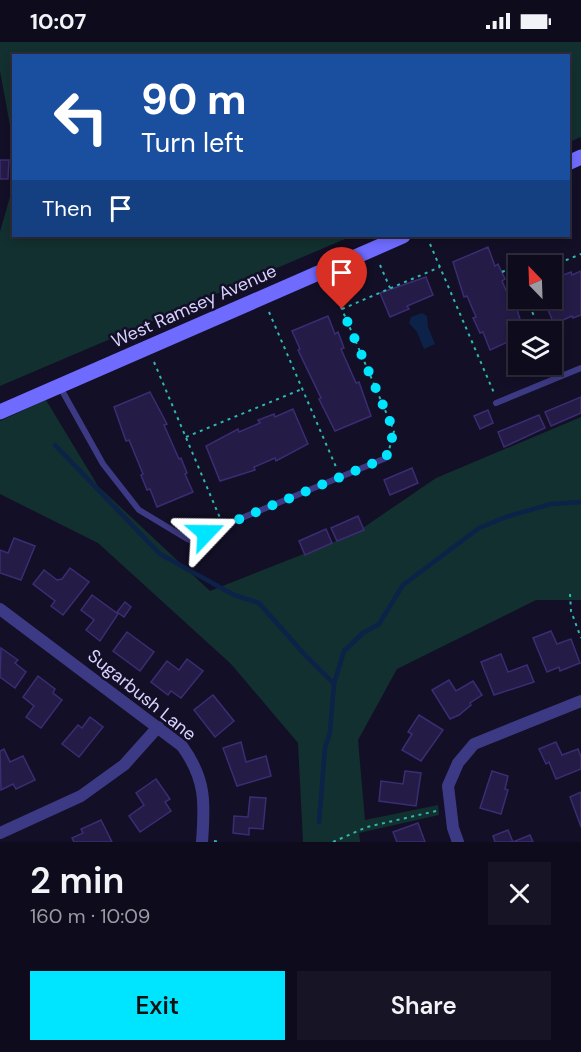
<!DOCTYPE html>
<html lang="en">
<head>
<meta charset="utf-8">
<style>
  :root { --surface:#0e0b1c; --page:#171425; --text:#f1f3f6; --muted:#9b9ba3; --line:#2e2b3b; --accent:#00e5ff }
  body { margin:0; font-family:"DM Sans",sans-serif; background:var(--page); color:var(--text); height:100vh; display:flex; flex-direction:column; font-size:22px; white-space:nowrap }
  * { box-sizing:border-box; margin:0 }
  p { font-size:20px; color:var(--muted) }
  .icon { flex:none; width:33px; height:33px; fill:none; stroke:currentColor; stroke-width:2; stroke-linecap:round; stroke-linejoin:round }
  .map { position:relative; height:800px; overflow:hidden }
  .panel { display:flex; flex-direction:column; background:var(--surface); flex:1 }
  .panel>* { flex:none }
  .hud { position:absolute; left:12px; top:12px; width:558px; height:183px; border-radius:0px; box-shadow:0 3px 9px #0003,0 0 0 2px var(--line); background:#1a4fa0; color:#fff; overflow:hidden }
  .needle { width:39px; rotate:337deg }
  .controls { position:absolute; left:508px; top:213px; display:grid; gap:12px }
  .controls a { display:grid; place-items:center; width:54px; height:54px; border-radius:0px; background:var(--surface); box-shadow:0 3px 9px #0003,0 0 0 2px var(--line); font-size:30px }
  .pin { position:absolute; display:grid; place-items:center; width:51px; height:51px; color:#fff; margin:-62px -26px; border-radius:50% 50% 50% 0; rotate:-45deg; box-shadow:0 0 6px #0007 }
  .pin .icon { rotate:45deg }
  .me { position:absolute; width:66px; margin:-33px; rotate:67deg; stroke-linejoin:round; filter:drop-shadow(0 0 4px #0008) }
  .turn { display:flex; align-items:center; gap:21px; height:126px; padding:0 30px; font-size:27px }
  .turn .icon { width:78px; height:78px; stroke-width:2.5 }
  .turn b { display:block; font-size:42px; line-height:51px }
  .then { display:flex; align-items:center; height:57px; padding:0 30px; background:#0003; gap:12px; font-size:22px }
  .round { display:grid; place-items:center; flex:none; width:63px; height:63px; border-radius:0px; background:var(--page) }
  .head { display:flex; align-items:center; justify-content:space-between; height:102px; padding:0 30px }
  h1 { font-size:36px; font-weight:600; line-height:45px }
  .action { display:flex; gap:12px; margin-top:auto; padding:12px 30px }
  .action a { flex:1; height:69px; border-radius:0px; background:var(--accent); color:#111; font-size:24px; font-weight:600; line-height:69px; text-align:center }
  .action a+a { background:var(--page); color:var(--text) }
  .status { display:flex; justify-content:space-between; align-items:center; height:42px; padding:0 30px; background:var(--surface); direction:ltr }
  .status svg { height:16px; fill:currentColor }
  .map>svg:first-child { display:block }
  .green { fill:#12302f }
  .water { fill:#0c2248 }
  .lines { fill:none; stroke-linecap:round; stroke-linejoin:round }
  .stream { stroke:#0c2248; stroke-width:4.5 }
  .building { fill:#241b47; stroke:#3b2d73; stroke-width:1.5 }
  .path { stroke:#2fb8b0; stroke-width:2; stroke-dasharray:3 4.5; stroke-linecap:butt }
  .lane { stroke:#3d3a85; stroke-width:6 }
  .street { stroke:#3d3a85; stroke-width:12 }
  .secondary { stroke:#6f6bff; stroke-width:15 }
  .route { stroke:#00e5ff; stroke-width:10; stroke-dasharray:0 18 }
  .labels { text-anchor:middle; stroke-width:5; stroke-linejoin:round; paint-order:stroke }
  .street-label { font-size:18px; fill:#d9d4ff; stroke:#130f26 }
</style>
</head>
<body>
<div class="status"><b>10:07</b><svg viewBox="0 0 49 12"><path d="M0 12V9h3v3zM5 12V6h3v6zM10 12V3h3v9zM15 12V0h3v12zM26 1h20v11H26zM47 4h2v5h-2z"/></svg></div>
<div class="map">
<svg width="581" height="800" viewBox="0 0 581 800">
  <rect width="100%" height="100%" fill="#130f26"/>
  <g class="green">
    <path d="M 0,0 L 581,0 L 581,95 L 569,100 L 568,14 L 14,14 L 13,100 L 0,29 Z"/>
    <path d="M 13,144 L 14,194 L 352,194 L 0,344 L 0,190 Z"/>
    <path d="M 46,358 L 98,444 L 210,549 L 354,492 L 436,436 L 581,375 L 581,558 L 536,558 L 397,627 L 358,698 L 365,778 L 438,763 L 439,773 L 359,791 L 360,800 L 303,800 L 298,701 L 231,622 L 98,501 L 0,452 L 0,379 Z"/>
  </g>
  <path class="water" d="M 422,271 L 427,274 L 428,285 L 435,302 L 424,307 L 417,290 L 409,281 L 411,275 Z"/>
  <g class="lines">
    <g class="stream">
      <path d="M 55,403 L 160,512 L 234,553 L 259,561 L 305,613 L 334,642"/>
      <path d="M 319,780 L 325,706 L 330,690 L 334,642 L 344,609 L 363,591 L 379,582 L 403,543 L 479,486 L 506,475 L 551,462 L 581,460"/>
    </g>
  </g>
  <g class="building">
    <path d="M 0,118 L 9,118 L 8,137 L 0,137 Z"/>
    <path d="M 488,205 L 495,224 L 498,222 L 505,237 L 502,239 L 511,260 L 514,258 L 524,290 L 519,290 L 519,295 L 490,308 L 483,290 L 480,291 L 473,276 L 476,275 L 467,254 L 464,255 L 453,220 Z"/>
    <path d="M 581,229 L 581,273 L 573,276 L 572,274 L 554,282 L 543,256 L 552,256 L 552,241 L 557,239 L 555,236 L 571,230 L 572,233 Z"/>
    <path d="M 426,235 L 433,253 L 407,264 L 409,267 L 390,275 L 380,251 Z"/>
    <path d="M 328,274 L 335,292 L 338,290 L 344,306 L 341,307 L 356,341 L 359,340 L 371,374 L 335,389 L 319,357 L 321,356 L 298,308 L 300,307 L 292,289 Z"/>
    <path d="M 150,350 L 167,382 L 164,383 L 179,417 L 181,416 L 187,431 L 185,432 L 193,450 L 157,465 L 150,447 L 147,448 L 141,433 L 143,432 L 129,398 L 126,399 L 114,365 Z"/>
    <path d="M 581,355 L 581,371 L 551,384 L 545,370 Z"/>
    <path d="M 293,367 L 308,402 L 276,419 L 275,416 L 254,425 L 255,428 L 220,439 L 206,404 L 238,387 L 239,390 L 260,381 L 258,378 L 274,372 L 275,375 Z"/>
    <path d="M 488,368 L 493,381 L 480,387 L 474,374 Z"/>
    <path d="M 539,373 L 545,386 L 504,405 L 498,390 Z"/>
    <path d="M 412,426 L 418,441 L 390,453 L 384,438 Z"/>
    <path d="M 358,474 L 364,488 L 337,499 L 331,486 Z"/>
    <path d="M 326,487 L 332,501 L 305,513 L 299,499 Z"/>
    <path d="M 14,496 L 35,504 L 21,538 L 0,531 L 0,508 L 8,511 Z"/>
    <path d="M 70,526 L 89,540 L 63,573 L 51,564 L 55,559 L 33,542 L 44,528 L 57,538 L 62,537 Z"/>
    <path d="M 92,553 L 118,572 L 100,599 L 86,588 L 94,578 L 81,568 Z"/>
    <path d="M 125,560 L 131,565 L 124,575 L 117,570 Z"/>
    <path d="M 551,589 L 557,602 L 571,597 L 580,621 L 560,629 L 559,625 L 547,630 L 533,596 Z"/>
    <path d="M 127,590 L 154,610 L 140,629 L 113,609 Z"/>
    <path d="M 1,606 L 18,618 L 15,621 L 26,630 L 15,646 L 0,635 Z"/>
    <path d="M 501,612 L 508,630 L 527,623 L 534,640 L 494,653 L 481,620 Z"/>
    <path d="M 187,617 L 203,629 L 181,656 L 171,649 L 168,653 L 151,640 L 167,619 L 179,628 Z"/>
    <path d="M 38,634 L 55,647 L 53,651 L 62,658 L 41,686 L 26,675 L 34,664 L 23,655 Z"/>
    <path d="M 449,638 L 456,649 L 473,639 L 482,653 L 470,661 L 471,663 L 459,673 L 450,677 L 432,648 Z"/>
    <path d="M 213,653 L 234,679 L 215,695 L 194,668 Z"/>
    <path d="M 419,673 L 443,688 L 421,719 L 402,708 L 412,692 L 408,690 Z"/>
    <path d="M 90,675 L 103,685 L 79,715 L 62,702 L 78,683 L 82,686 Z"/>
    <path d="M 241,700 L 246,720 L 266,714 L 271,734 L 237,744 L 223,706 Z"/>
    <path d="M 556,700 L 562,713 L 578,707 L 581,715 L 581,727 L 556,737 L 549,720 L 546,722 L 539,707 Z"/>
    <path d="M 4,707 L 10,720 L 23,714 L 35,738 L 16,747 L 13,742 L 1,748 L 0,709 Z"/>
    <path d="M 405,729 L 421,731 L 416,764 L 379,759 L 381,739 L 403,742 Z"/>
    <path d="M 492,729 L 508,734 L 505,747 L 508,748 L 501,772 L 480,766 Z"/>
    <path d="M 156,737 L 170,757 L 165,760 L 171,769 L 140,790 L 129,774 L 144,763 L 136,751 Z"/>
    <path d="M 581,750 L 581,785 L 570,755 Z"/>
    <path d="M 250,755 L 266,756 L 263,787 L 249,786 L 249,793 L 233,791 L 234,774 L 248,775 Z"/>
    <path d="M 101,778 L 112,800 L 74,800 L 72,796 L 83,791 L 81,787 Z"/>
    <path d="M 418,781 L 425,800 L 397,800 L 393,790 Z"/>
    <path d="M 508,788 L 513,800 L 530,793 L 533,800 L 495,800 L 493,794 Z"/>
  </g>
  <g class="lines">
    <g class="path">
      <path d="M 430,202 L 494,351"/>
      <path d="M 380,223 L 390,246"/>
      <path d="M 552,224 L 581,212"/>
      <path d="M 502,230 L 513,225 L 519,239"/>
      <path d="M 332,244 L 394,389 L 389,408"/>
      <path d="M 527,256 L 540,290"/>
      <path d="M 342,267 L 440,225"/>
      <path d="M 269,270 L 336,425"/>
      <path d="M 552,317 L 555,324"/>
      <path d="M 154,320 L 220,476"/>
      <path d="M 186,395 L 302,347"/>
      <path d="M 570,552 L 571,569 L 581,596"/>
      <path d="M 214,799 L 221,800"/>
      <path d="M 333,800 L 367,785 L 436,769"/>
    </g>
    <g class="lane">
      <path d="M 60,345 L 103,422 L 139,468 L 189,498 L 386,416"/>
      <path d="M 496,361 L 581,326"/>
    </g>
    <g class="street">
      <path d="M 0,567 L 182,704 C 206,737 205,761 202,800"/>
      <path d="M 0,791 L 81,754 L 124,723 L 158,685"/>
      <path d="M 458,800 L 453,786 L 448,744 L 458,721 L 474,702 L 581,659"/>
    </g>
    <g class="secondary">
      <path d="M 568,121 L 581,115"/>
      <path d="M 0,370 L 403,194"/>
    </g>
  </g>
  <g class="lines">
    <path class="route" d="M 206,491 L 386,416 L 394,389 L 342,267"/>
  </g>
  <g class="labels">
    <g class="street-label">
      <text transform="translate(194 264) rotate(-24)" y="6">West Ramsey Avenue</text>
      <text transform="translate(142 653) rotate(39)" y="6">Sugarbush Lane</text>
    </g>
  </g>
</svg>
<div class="controls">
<a><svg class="needle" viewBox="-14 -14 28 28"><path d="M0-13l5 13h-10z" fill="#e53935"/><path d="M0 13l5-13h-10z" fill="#9b9ba3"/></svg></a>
<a><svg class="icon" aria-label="layers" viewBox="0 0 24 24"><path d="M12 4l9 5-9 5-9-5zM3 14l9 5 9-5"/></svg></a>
</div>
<div class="pin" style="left:342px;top:267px;background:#d93025"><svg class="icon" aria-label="arrive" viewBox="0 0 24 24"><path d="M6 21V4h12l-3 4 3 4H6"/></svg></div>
<svg class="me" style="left:206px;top:491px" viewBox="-20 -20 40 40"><path d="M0-17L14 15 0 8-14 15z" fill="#00e5ff" stroke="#fff" stroke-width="4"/></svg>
<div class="hud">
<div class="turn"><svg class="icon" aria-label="left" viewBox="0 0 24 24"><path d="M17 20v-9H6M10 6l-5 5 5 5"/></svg><div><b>90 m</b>Turn left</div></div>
<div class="then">Then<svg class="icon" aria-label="arrive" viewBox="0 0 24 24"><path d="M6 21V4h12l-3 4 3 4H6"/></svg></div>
</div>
</div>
<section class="panel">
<div class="head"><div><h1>2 min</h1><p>160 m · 10:09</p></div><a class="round"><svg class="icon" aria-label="close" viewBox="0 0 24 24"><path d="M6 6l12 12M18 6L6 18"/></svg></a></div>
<div class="action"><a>Exit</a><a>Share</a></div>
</section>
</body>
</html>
